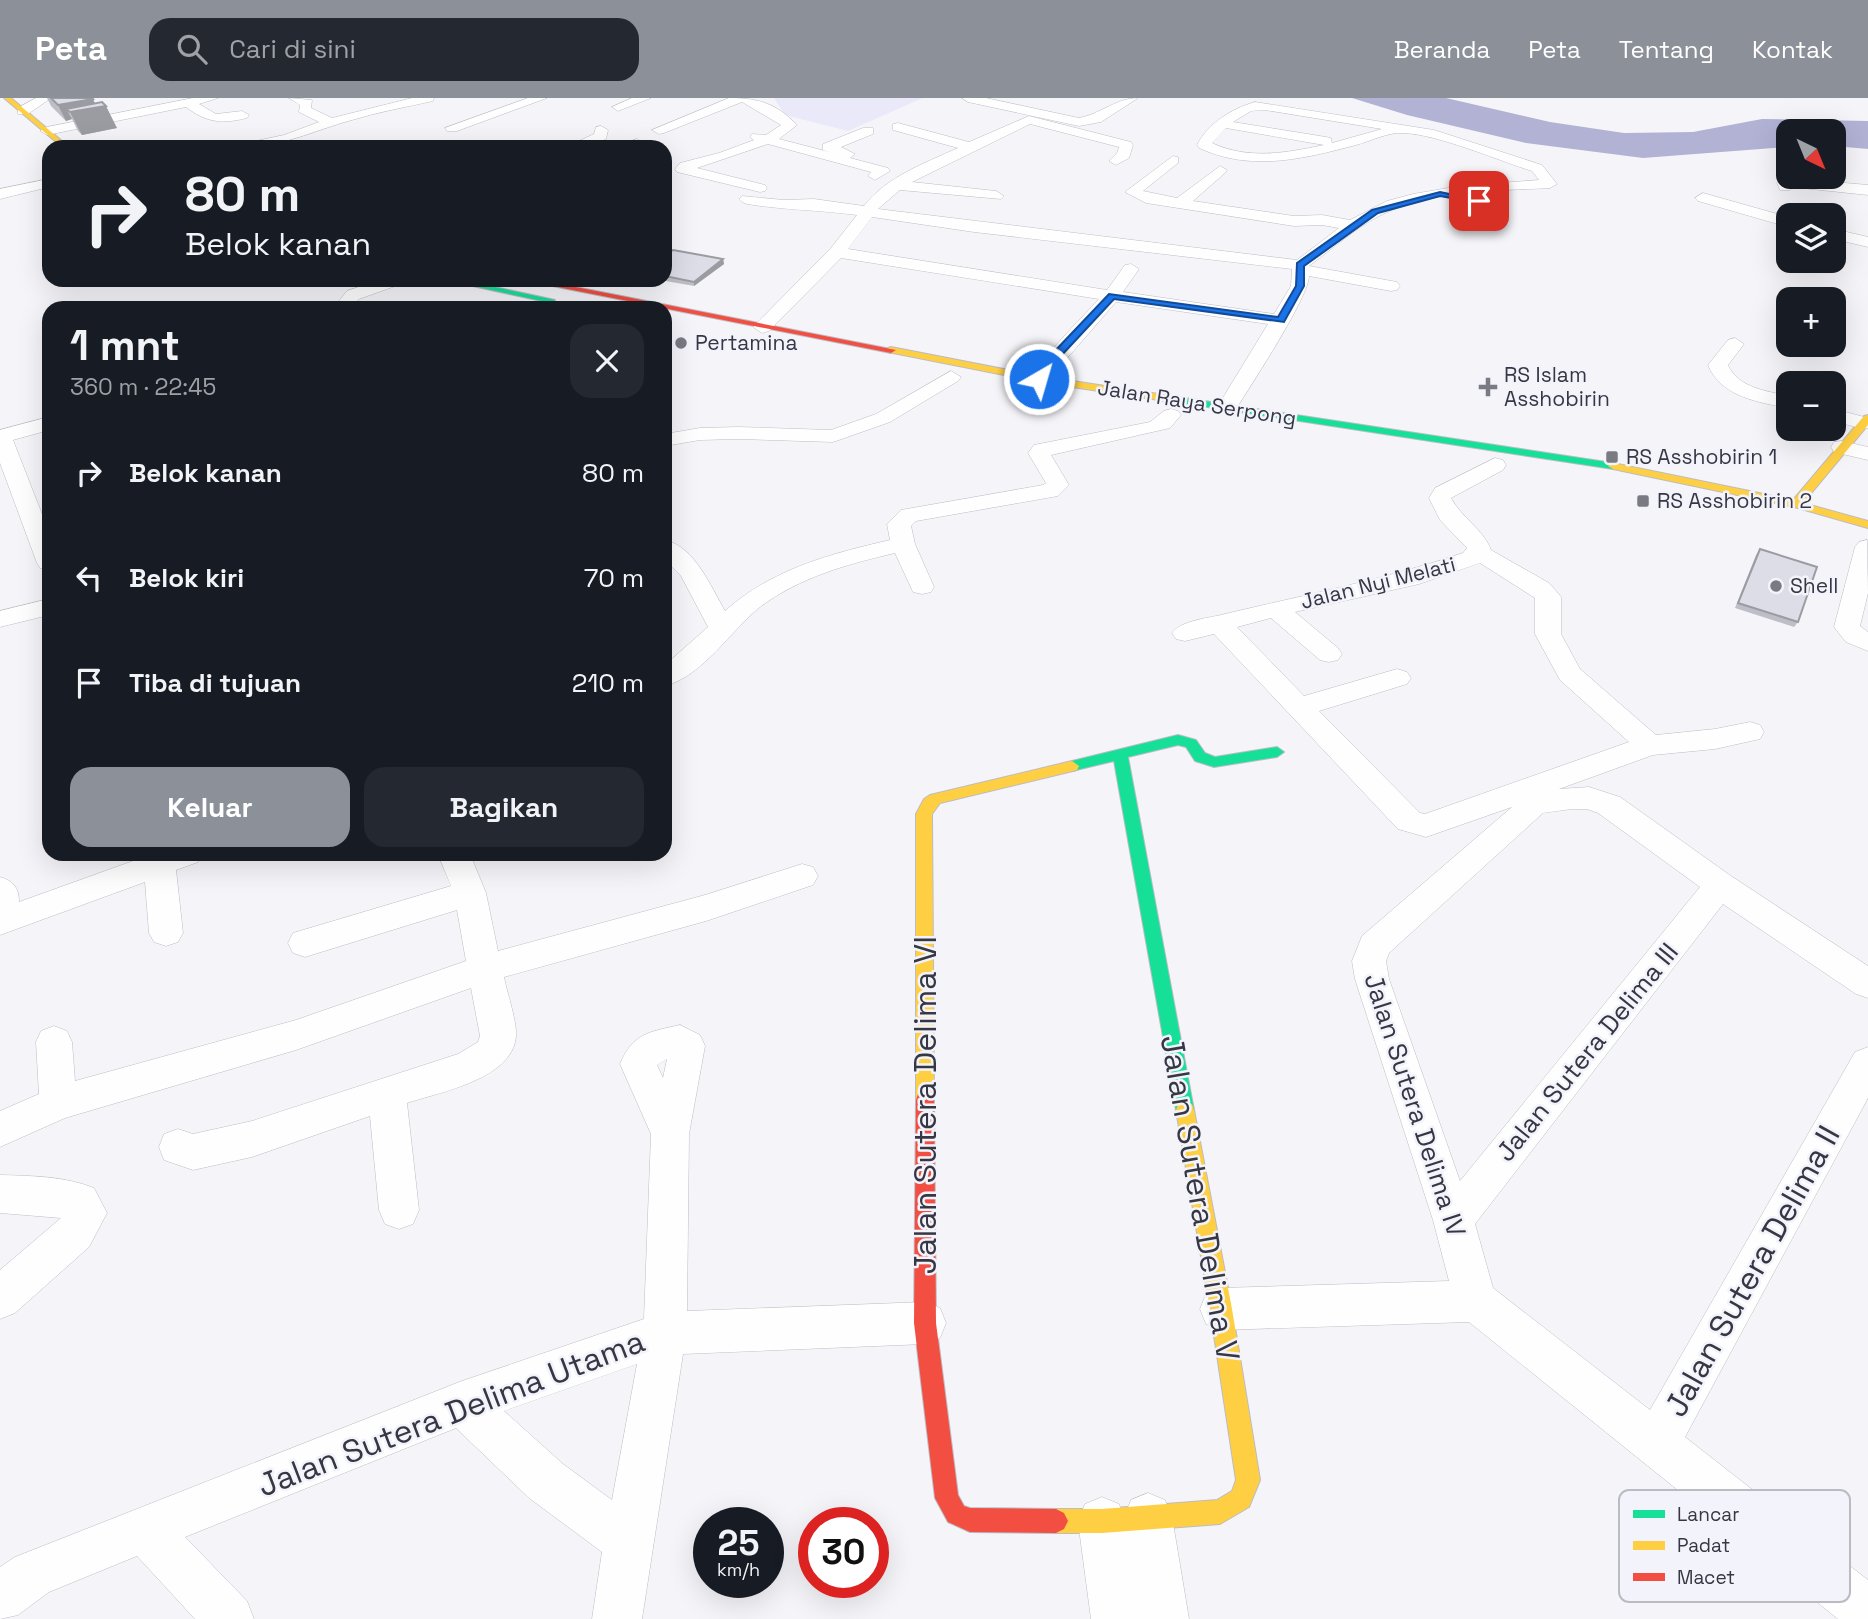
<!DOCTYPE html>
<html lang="id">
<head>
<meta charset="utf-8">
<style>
  :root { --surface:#171b24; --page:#242831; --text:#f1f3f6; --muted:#9ea1a6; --accent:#8c9099 }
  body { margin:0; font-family:"Space Grotesk",sans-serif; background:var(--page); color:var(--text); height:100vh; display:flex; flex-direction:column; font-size:26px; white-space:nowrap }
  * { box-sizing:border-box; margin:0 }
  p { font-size:23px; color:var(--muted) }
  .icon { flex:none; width:38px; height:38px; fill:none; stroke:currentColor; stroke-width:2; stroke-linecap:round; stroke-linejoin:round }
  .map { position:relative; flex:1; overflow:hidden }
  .sheet { position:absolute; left:42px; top:203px; width:630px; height:560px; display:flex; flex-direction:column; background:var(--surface); border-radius:21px; box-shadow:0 7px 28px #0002 }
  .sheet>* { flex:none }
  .banner { position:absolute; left:42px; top:42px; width:630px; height:147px; border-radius:21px; box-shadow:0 7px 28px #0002; background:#171b24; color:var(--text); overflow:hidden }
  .needle { width:46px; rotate:137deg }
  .tools { position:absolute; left:1776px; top:21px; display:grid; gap:14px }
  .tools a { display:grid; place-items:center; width:70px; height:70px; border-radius:14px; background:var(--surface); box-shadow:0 7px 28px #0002; font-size:35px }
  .speed { position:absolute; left:693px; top:1409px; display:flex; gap:14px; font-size:35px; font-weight:700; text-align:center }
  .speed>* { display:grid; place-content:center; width:91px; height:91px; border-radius:50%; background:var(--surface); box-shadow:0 7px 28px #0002; line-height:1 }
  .speed small { font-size:18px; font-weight:400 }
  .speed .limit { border:10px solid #d22; background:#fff; color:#111 }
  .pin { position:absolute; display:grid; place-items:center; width:60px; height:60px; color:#fff; margin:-30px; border-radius:14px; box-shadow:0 4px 10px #0006 }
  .me { position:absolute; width:77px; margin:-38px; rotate:38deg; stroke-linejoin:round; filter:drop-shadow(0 0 5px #0008) }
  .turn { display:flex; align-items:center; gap:24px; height:147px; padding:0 28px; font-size:32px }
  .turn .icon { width:91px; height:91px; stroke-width:2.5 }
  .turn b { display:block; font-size:49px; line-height:60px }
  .round { display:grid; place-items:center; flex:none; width:74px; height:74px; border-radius:21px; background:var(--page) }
  .overview { display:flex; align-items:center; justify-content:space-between; height:119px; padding:0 28px }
  h1 { font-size:42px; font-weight:600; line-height:52px }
  .primary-button { display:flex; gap:14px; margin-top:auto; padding:14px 28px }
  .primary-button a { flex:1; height:80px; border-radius:21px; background:var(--accent); color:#fff; font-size:28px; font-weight:600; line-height:80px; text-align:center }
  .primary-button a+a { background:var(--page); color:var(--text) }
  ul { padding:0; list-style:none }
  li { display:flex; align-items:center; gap:21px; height:105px; padding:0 28px }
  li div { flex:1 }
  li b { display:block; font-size:26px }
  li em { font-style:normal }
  header { display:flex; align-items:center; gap:42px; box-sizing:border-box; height:98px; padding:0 35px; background:var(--accent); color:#fff }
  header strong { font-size:33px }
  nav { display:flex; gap:38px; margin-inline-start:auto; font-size:24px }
  .search { width:490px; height:63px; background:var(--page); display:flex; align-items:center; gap:18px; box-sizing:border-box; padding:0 24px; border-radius:21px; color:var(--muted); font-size:26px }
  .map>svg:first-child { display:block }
  .green { fill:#e9e9fa }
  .water { fill:#b2b2d5 }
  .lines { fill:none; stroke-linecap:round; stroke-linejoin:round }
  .street-casing { stroke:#bcbcc4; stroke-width:1 }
  .fast-casing { stroke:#bcbcc4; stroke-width:2 }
  .slow-casing { stroke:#bcbcc4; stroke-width:2 }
  .jam-casing { stroke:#bcbcc4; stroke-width:2 }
  .street { fill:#fefefe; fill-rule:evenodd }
  .fast { fill:#16e098; fill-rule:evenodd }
  .slow { fill:#ffcf43; fill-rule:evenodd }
  .jam { fill:#f24e42; fill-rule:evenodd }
  .wall { fill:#bebec8 }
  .shaded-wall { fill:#9b9ba2 }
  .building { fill:#dddde8; stroke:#9b9ba2; stroke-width:2 }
  .route { fill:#1a73e8; stroke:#114b97; stroke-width:2 }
  .poi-dot { fill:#7a7a83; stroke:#f3f4fb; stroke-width:2.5 }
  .labels { text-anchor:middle; stroke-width:5; stroke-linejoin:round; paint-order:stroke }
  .far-poi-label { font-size:21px; fill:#373744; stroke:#f3f4fb; text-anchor:start }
  .far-street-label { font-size:21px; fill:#373744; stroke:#f3f4fb }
  .street-label { font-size:26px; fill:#373744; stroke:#f3f4fb }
  .near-street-label { font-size:32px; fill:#373744; stroke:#f3f4fb }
  .key { fill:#f3f4fb; stroke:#bbbbc4; stroke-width:2 }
  .key-label { font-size:19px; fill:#373744 }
</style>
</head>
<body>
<header>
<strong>Peta</strong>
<div class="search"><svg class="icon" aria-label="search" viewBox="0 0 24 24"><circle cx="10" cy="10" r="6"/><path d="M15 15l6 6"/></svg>Cari di sini</div>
<nav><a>Beranda</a><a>Peta</a><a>Tentang</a><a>Kontak</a></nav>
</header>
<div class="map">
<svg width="1868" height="1521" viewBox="0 0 1868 1521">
  <rect width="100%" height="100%" fill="#f5f5f9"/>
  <path class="green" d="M 774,0 L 923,0 L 848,33 L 785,17 Z"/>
  <path class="water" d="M 1352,0 L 1446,0 L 1550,24 L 1624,35 L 1693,34 L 1762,21 L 1868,23 L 1868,51 L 1834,48 L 1834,33 L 1788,33 L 1788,49 L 1643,60 L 1526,45 L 1407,17 Z"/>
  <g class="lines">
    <g class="street-casing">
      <g id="street">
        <path d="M 36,0 L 51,0 L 28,16 L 18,16 L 18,10 Z"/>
        <path d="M 193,0 L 218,0 L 199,6 L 216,16 L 242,13 L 249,17 L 247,20 C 222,26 207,25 186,9 L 47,37 L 40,33 L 47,29 Z"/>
        <path d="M 289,0 L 312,2 L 311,10 L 332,20 L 412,0 L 434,0 L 433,3 C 406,9 378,14 352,22 C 312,33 283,49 240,49 L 242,46 L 284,37 L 319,24 L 299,14 L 300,7 Z"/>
        <path d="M 528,0 L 547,0 L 457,33 L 447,33 L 445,30 Z"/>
        <path d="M 632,0 L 651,0 L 618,13 L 612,9 Z"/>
        <path d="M 729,0 C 758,0 776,5 797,27 L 779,41 L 829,54 L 823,52 L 823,46 L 863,30 L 873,30 L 873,36 L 841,49 L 855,56 L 850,60 L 888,70 L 890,73 L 875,82 L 868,78 L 871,74 L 768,46 L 697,70 L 765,87 L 767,90 L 765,93 L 760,94 L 677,74 L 675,71 L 680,65 L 719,55 L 754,42 L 750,39 L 752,36 L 766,37 L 781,27 L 742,4 L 664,35 L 659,36 L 652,32 Z"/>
        <path d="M 962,0 L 986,0 L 1079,20 C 1101,16 1116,0 1138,0 L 1101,24 L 1079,28 L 968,4 Z"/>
        <path d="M 1255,4 L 1434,32 L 1542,67 L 1557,86 L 1550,90 C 1494,93 1430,92 1379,118 C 1354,131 1332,151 1309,168 L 1397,184 L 1400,188 L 1397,192 L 1391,193 L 1309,178 C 1309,199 1251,287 1236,311 L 1233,315 L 1219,315 L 1216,311 L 1268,226 L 1116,204 C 1104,217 1048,285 1039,287 L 1029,281 C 1049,252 1075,227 1099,201 L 841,160 L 769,233 L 762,235 L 753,229 L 831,150 L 857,117 C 820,112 784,112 747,106 L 742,104 L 739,101 L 742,98 L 784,102 L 814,101 L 864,108 C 886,79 925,65 958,50 L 893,32 L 893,26 L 898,25 L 969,44 L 1029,18 L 1131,44 L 1133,47 L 1129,60 L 1116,67 L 1109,63 L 1117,55 L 1119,49 L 1030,26 L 912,84 L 996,93 L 1004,98 L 1001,101 L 900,92 L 878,111 L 1297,162 L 1339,130 L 1322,127 L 1294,128 L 1146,105 L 1125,94 L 1173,58 L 1178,59 L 1178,65 L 1143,93 L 1177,100 L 1220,68 L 1227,72 L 1225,75 L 1193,103 L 1294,118 L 1322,117 L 1350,122 L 1387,103 L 1413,96 L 1460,88 L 1539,82 L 1532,73 C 1497,62 1437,36 1403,35 C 1388,34 1371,43 1356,47 C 1303,61 1251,74 1199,50 L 1197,47 C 1208,25 1233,10 1255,4 ZM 1265,12 L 1382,31 L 1332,45 L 1331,40 L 1326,39 L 1233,24 L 1251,13 ZM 1226,30 L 1324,47 C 1286,55 1248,62 1212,45 ZM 872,119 L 974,134 L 1292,171 L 1291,188 L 1274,216 L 1123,194 L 1139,171 L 1131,166 L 1125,167 L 1107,192 L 848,151 Z"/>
        <path d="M 601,28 L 608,32 L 606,41 L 585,49 L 566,49 L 594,36 L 596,29 Z"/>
        <path d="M 637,41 L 644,45 L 642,48 L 615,49 Z"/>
        <path d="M 1789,80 L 1868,87 L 1868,97 L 1792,89 L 1790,92 L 1780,92 L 1777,85 L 1779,82 Z"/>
        <path d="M 49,81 L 49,89 L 0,101 L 0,91 Z"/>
        <path d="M 1703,95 L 1788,119 L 1788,129 L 1698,103 L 1695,100 Z"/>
        <path d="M 1834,131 L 1868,139 L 1868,149 L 1834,141 Z"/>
        <path d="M 379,182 L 404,182 L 401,186 L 359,201 L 357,203 L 362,210 L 344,210 L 339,203 L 347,193 Z"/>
        <path d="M 1735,240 L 1744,246 L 1728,267 C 1738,290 1767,293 1788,298 L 1788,310 C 1758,304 1721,299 1708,267 L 1728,242 Z"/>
        <path d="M 951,273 L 961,279 L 958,283 L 890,324 L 833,344 L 738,341 L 700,342 L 665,348 L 665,336 L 700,330 L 738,329 L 831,332 L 876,316 Z"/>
        <path d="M 1171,311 L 1178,313 L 1181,317 L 1170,330 L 1051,357 L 1069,387 L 1058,398 L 916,423 L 911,428 L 915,446 L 934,489 L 931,494 L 922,496 L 913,494 L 895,455 C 848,466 800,479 760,509 C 730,533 704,577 665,588 L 665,567 L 708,529 L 681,478 L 665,462 L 665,442 C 695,449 711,489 725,513 C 772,471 830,456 890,442 L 887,426 L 901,412 L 1043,387 L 1046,385 L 1028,355 L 1034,347 L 1150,324 L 1164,313 Z"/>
        <path d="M 1834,311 L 1868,320 L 1868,330 L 1863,331 L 1834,323 Z"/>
        <path d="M 49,319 L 49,332 L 13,342 L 49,434 L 49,472 L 40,470 L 37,465 L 0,365 L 0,332 Z"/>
        <path d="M 1842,343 L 1868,349 L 1868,362 L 1834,354 L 1831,349 L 1834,344 Z"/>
        <path d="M 1495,360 L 1503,362 L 1506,367 L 1503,372 L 1451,400 C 1461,419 1484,432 1491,452 L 1549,485 L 1557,494 L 1561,499 L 1561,536 L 1580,571 L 1656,637 L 1715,631 L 1750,624 L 1760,627 L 1764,634 L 1760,641 L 1715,651 L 1653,657 L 1559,691 L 1589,689 L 1620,699 L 1731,778 L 1868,868 L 1868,900 L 1856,896 L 1723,806 L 1475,1126 L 1493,1190 L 1650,1312 L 1855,954 L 1868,949 L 1868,1000 L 1685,1339 L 1868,1482 L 1868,1521 L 1838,1521 L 1469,1224 L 1221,1232 L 1206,1226 L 1200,1211 L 1206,1196 L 1221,1190 L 1449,1183 L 1433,1122 L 1355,881 L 1352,863 L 1362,838 L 1512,709 L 1426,739 L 1398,731 L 1214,536 L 1185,543 L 1176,541 L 1172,535 C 1181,522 1211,520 1225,516 C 1305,497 1386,481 1463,455 L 1467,450 L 1440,422 L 1429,400 L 1435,390 ZM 1480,465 L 1535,500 L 1535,536 L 1560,582 L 1629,644 L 1425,716 L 1420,715 L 1319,613 L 1407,586 L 1411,580 L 1407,574 L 1397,571 L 1304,598 L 1237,529 L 1271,520 L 1320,562 L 1329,564 L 1338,562 L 1342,556 L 1338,550 L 1295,514 L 1419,486 ZM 1572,711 L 1587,711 L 1598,715 L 1700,789 L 1460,1083 L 1389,881 L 1386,863 L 1389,855 L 1543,715 Z"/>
        <path d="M 1867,442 L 1868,495 L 1860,528 L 1868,534 L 1868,553 L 1846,544 L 1834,529 L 1855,449 L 1859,444 Z"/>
        <path d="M 49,501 L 49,517 L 0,529 L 0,513 Z"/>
        <path d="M 143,756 L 203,756 L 198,764 L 176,772 L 183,835 L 178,844 L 166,848 L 154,844 L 149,835 L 145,784 L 0,837 L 0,779 C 13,783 19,789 19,804 L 144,759 Z"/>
        <path d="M 438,756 L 470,756 L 486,795 L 498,853 L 705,797 L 802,766 L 813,769 L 818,778 L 813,787 L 706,823 L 504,879 C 507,895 517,923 516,938 C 513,981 440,994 407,1005 L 419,1112 L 413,1126 L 399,1131 L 385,1126 L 379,1112 L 370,1018 L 252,1059 L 193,1072 L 164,1062 L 159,1049 L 164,1036 L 178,1031 L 193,1036 L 252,1023 L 458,956 L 478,944 L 480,938 L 471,890 L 296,952 L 65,1020 L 0,1049 L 0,1013 L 39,996 L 36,944 L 41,933 L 54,928 L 67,933 L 72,944 L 75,983 L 296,922 L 466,863 L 457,812 L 305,859 L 293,855 L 288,845 L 293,835 L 451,788 Z"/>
        <path d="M 680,927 L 700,937 L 705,948 L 689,1036 L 687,1213 L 925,1204 L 940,1210 L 946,1225 L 940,1240 L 925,1246 L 683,1256 L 642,1521 L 592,1521 L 602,1454 L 529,1400 L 456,1330 L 185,1439 L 247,1503 L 254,1521 L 195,1521 L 137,1458 L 49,1494 L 18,1517 L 0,1521 L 0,1469 L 15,1459 L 462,1283 L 644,1221 L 651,1036 L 620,966 C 633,935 649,934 680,927 ZM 667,961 L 663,980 L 657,967 ZM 637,1266 L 612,1402 L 563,1366 L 504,1313 Z"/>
        <path d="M 0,1077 C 32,1078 64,1078 94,1090 L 107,1115 L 89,1149 L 15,1215 L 0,1221 L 0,1172 L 61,1120 L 0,1115 Z"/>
        <path d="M 1148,1395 L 1165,1402 L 1172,1419 L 1189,1521 L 1091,1521 L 1078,1423 L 1085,1406 L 1102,1399 L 1119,1406 L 1124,1419 L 1131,1402 Z"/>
      </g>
    </g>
    <g class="fast-casing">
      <g id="fast">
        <path d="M 445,182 L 462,182 L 555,202 L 551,205 Z"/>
        <path d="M 1172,298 L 1613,365 L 1618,368 L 1613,371 L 1168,303 L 1168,299 Z"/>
        <path d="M 1178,637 L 1196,642 L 1205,655 L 1215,659 L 1277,649 L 1284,654 L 1277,659 L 1214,669 L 1195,663 L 1186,649 L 1178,647 L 1128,659 L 1194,1012 L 1192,1018 L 1185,1021 L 1178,1018 L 1176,1012 L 1114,663 L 1072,673 L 1065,668 L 1072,663 Z"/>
      </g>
    </g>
    <g class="slow-casing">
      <g id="slow">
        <path d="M 4,0 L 11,0 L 69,49 L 62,49 Z"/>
        <path d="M 891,249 L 1039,278 L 1172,298 L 1177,301 L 1172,304 L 1039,284 L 888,254 L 888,250 Z"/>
        <path d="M 1868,317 L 1868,327 L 1803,405 L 1868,423 L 1868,430 L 1794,409 L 1613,371 L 1608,368 L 1613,365 L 1793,402 L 1864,318 Z"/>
        <path d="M 1072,663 L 1079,668 L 1077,672 L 940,705 L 932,716 L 934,1002 L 932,1008 L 925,1010 L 918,1008 L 916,1002 L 916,716 L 924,701 L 930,697 Z"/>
        <path d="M 1185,1003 L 1192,1006 L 1194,1012 L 1232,1211 L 1260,1382 L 1249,1409 L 1220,1426 L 1102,1435 L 1056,1435 L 1048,1431 L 1044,1423 L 1048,1415 L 1056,1411 L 1102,1411 L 1217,1402 L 1232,1393 L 1236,1382 L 1210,1211 L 1176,1012 L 1178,1006 Z"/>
      </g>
    </g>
    <g class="jam-casing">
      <g id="jam">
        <path d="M 522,182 L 540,182 L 896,252 L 891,255 Z"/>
        <path d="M 925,994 L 932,996 L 934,1002 L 936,1225 L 958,1397 L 964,1408 L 970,1410 L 1056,1411 L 1064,1415 L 1068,1423 L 1064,1431 L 1056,1435 L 970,1434 L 948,1424 L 935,1400 L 914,1225 L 916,1002 L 918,996 Z"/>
      </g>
    </g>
    <use href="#street" class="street"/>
    <use href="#fast" class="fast"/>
    <use href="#slow" class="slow"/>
    <use href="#jam" class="jam"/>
  </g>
  <g class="wall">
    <path d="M 47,0 L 92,0 L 95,6 L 117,30 L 82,37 L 78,33 L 72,21 L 66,23 L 51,8 Z"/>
    <path d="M 665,158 L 723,161 L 724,166 L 694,188 L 660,182 L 665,182 Z"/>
    <path d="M 1760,451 L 1798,524 L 1794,529 L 1735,510 L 1756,457 Z"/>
  </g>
  <g class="shaded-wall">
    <path d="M 93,1 L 97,10 L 106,8 L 117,30 L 82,37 L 70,14 L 66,11 L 72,21 L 66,23 L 58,7 Z"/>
    <path d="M 723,161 L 724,166 L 694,188 L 694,184 Z"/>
  </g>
  <g class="building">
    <path d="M 51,0 L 92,0 L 93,1 L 58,7 Z"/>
    <path d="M 102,4 L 106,8 L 70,14 L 66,11 Z"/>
    <path d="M 673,152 L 723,161 L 694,184 L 665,178 L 665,158 Z"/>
    <path d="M 1760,451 L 1817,469 L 1798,524 L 1738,505 Z"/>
  </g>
  <path class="route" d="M 1440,94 L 1482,103 L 1479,105 L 1440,98 L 1378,115 L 1304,168 L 1304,188 L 1284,224 L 1114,201 L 1060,259 L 1043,283 L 1034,281 L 1053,255 L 1109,196 L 1278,219 L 1296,188 L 1297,165 L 1372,112 Z"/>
  <g class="poi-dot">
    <circle cx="681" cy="245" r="7"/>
    <path d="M1484.5 278.5h7v7h7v7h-7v7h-7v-7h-7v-7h7z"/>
    <rect x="1605" y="352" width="14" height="14" rx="3.5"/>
    <rect x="1636" y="396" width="14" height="14" rx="3.5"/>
    <circle cx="1776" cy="488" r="7"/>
  </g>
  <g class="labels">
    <g class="far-poi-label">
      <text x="695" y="252">Pertamina</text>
      <text x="1504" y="284">RS Islam<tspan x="1504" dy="24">Asshobirin</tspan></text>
      <text x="1626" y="366">RS Asshobirin 1</text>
      <text x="1657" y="410">RS Asshobirin 2</text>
      <text x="1790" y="495">Shell</text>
    </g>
    <g class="far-street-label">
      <text transform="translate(1197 305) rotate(9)" y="7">Jalan Raya Serpong</text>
      <text transform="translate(1378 485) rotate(-14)" y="7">Jalan Nyi Melati</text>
    </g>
    <g class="street-label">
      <text transform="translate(1587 954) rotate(-51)" y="9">Jalan Sutera Delima III</text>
      <text transform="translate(1415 1007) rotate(72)" y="9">Jalan Sutera Delima IV</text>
    </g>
    <g class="near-street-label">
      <text transform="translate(925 1007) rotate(-90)" y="11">Jalan Sutera Delima VI</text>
      <text transform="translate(1200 1100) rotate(80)" y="11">Jalan Sutera Delima V</text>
      <text transform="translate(1752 1173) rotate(-61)" y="11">Jalan Sutera Delima II</text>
      <text transform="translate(451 1315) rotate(-21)" y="11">Jalan Sutera Delima Utama</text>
    </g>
  </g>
  <rect x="1619" y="1392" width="231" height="112" rx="10" class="key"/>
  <rect x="1633" y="1412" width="32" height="8" fill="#16e098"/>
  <rect x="1633" y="1443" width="32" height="9" fill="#ffcf43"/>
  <rect x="1633" y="1475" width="32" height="8" fill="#f24e42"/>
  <g class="key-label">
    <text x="1677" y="1423">Lancar</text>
    <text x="1677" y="1454">Padat</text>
    <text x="1677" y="1486">Macet</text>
  </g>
</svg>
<div class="tools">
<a><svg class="needle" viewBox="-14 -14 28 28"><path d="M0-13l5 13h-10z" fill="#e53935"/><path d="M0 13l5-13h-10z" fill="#9ea1a6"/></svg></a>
<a><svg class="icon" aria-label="layers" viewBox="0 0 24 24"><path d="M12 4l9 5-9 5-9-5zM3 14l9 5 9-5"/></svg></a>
<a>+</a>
<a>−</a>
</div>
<div class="speed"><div>25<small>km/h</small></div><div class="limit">30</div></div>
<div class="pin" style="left:1479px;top:103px;background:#d93025"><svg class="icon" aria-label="arrive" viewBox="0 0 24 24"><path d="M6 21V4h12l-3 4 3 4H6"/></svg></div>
<svg class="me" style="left:1039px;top:281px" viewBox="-20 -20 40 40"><circle r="17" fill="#1a73e8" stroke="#fff" stroke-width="3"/><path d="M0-11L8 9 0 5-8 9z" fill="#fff"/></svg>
<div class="banner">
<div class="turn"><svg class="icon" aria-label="right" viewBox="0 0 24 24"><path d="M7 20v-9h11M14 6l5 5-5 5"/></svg><div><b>80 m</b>Belok kanan</div></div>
</div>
<section class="sheet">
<div class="overview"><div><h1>1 mnt</h1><p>360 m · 22:45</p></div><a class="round"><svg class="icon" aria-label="close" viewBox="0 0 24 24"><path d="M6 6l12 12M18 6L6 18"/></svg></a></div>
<ul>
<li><svg class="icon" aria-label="right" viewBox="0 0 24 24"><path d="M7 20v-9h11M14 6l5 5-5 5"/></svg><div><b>Belok kanan</b></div><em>80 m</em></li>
<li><svg class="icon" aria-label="left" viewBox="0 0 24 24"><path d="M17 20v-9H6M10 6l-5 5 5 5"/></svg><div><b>Belok kiri</b></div><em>70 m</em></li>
<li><svg class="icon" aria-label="arrive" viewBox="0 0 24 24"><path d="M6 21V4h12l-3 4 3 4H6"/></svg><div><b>Tiba di tujuan</b></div><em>210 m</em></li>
</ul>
<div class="primary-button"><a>Keluar</a><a>Bagikan</a></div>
</section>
</div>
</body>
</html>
